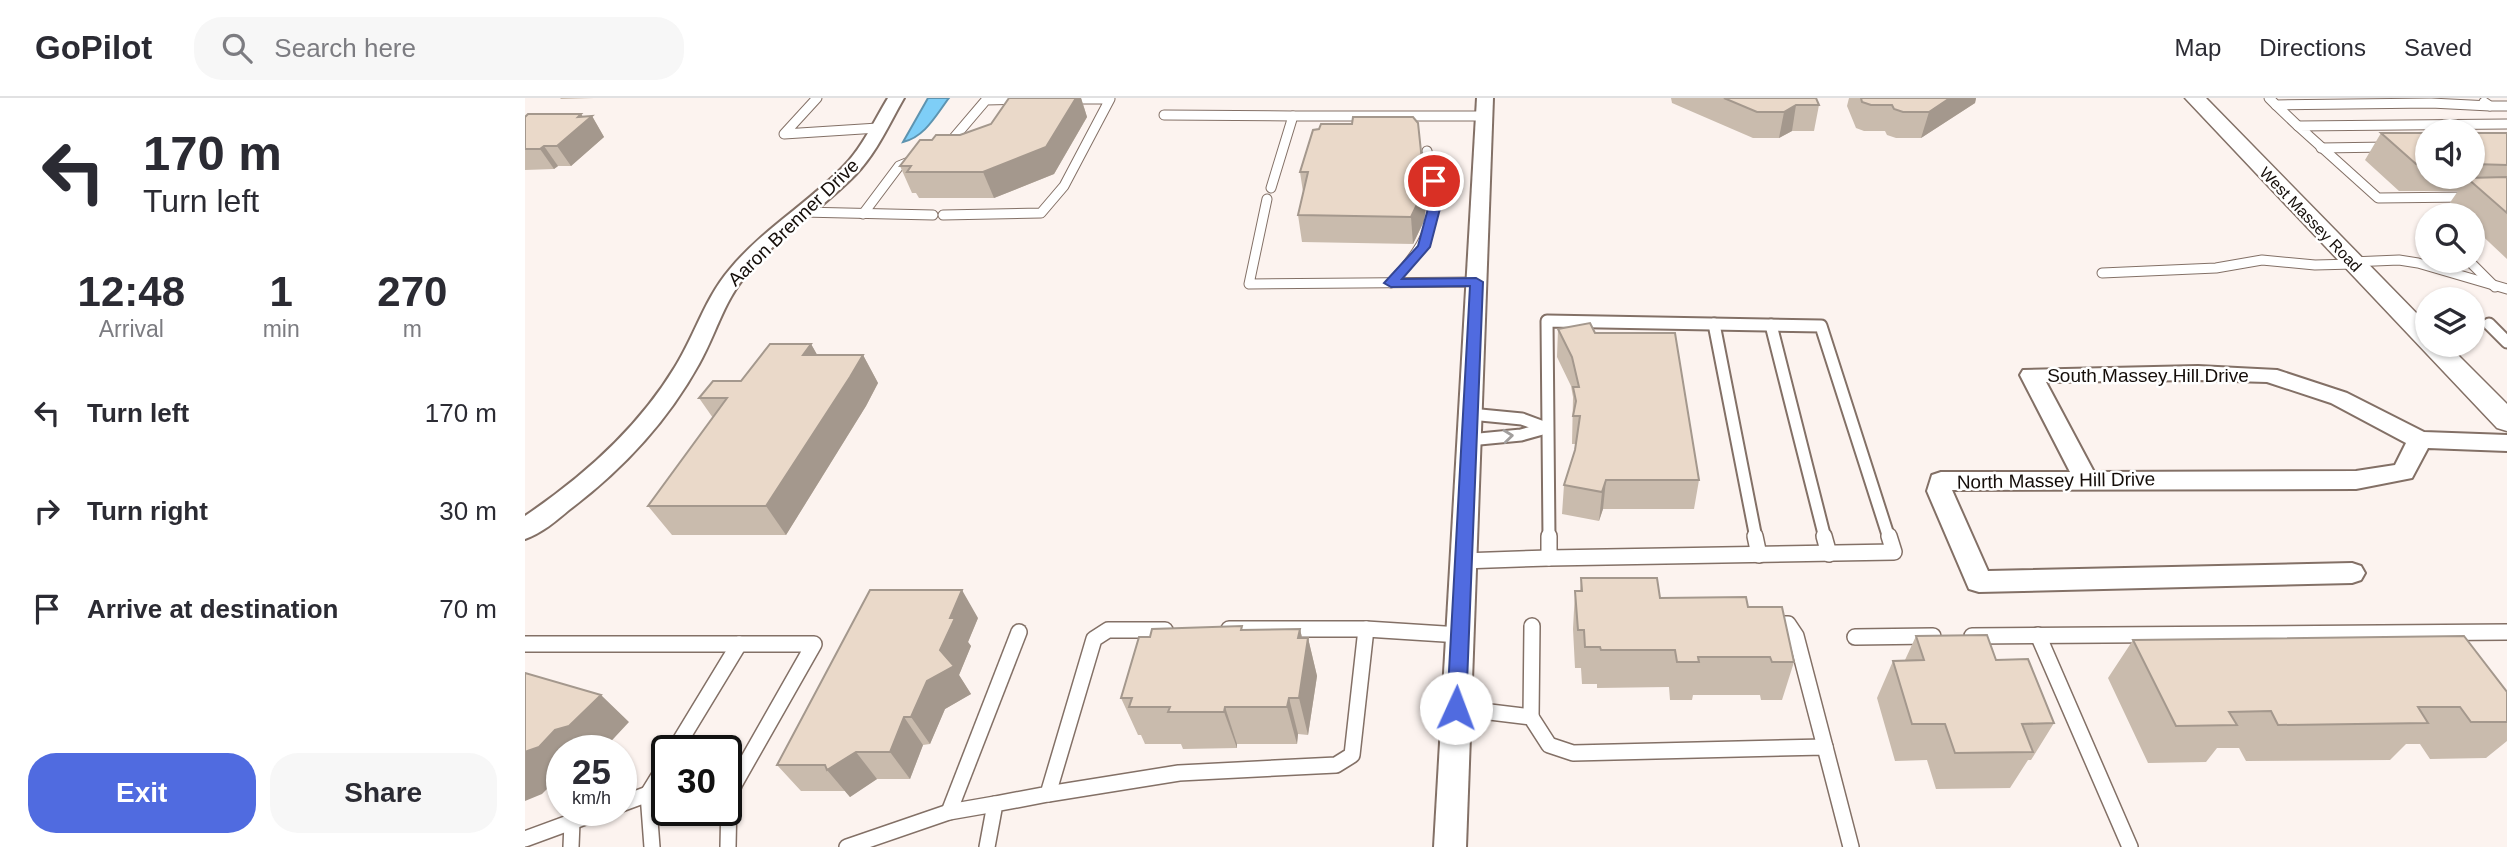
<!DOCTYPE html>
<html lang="en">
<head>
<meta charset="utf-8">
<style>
  :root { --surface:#fff; --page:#f7f7f7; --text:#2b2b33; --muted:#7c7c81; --line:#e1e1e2; --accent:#506be0 }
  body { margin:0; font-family:Helvetica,sans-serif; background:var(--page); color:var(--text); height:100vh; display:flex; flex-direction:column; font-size:26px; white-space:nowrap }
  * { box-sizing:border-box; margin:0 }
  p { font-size:23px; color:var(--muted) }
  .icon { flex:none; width:38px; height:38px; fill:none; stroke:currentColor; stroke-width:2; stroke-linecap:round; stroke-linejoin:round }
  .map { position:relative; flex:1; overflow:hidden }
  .details { display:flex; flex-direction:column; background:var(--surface); width:525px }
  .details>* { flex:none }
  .banner { background:#fff; color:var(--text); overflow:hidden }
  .tools { position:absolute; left:1890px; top:21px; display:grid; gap:14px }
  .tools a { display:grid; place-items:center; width:70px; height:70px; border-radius:50%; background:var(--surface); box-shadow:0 2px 5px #0004; font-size:35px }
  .speed { position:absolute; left:21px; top:637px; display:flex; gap:14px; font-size:35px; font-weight:700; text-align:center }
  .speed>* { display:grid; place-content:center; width:91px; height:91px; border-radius:50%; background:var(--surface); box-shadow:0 2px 5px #0004; line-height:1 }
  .speed small { font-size:18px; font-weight:400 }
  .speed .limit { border:4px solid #111; border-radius:10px; background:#fff; color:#111 }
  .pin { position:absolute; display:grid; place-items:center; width:60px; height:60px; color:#fff; margin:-30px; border:4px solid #fff; border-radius:50%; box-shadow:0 2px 7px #0007 }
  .me { position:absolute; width:77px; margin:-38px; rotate:2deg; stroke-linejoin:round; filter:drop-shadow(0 0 5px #0008) }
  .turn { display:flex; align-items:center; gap:24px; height:147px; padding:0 28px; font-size:32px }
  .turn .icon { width:91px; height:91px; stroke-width:2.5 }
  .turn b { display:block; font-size:49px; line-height:60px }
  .eta { display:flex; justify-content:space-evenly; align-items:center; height:119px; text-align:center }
  .eta b { font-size:42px; font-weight:700; line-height:49px }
  .button { display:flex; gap:14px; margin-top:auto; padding:14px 28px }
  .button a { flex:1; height:80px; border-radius:28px; background:var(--accent); color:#fff; font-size:28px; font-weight:700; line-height:80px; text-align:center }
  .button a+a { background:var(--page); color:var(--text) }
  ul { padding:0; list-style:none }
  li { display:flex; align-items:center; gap:21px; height:98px; padding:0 28px }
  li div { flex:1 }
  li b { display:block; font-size:26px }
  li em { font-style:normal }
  header { display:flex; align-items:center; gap:42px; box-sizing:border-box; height:98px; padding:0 35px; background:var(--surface); border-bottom:2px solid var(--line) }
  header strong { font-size:33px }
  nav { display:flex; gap:38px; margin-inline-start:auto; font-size:24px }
  .search { width:490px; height:63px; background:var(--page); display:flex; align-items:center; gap:18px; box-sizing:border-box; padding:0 24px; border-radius:28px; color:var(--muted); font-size:26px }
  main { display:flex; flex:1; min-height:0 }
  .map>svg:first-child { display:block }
  .water { fill:#7ecef7; stroke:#5e94b0; stroke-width:2 }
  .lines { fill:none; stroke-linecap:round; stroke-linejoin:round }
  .service-far2-casing { stroke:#837066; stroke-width:11 }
  .service-far1-casing { stroke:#837066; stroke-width:15 }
  .service-casing { stroke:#837066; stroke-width:18 }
  .minor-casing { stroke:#837066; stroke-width:4 }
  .tertiary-casing { stroke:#837066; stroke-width:3 }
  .service-far2 { stroke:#fff; stroke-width:9 }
  .service-far1 { stroke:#fff; stroke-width:11 }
  .service { stroke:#fff; stroke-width:15 }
  .minor { fill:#fff; fill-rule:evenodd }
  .tertiary { fill:#fff; fill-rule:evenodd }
  .wall { fill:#c9bbad }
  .shaded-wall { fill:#a4988d }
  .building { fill:#ead9c9; stroke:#a4988d; stroke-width:2 }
  .oneway { stroke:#a19e9d }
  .route { fill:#506be0; stroke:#344692; stroke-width:2 }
  .labels { text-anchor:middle; stroke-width:5; stroke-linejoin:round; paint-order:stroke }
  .far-street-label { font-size:16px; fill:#140d09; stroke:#fff }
  .street-label { font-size:19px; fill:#140d09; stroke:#fff }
</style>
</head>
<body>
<header>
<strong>GoPilot</strong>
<div class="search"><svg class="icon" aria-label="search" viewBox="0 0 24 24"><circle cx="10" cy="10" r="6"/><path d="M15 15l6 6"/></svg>Search here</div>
<nav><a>Map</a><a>Directions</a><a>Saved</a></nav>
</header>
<main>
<section class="details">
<div class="banner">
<div class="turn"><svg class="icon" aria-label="left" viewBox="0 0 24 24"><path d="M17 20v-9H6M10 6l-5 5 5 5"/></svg><div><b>170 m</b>Turn left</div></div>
</div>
<div class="eta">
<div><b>12:48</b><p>Arrival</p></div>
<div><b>1</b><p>min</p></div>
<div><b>270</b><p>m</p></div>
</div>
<ul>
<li><svg class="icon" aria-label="left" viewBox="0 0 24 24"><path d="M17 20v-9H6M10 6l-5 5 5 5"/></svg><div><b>Turn left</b></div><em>170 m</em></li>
<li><svg class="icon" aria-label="right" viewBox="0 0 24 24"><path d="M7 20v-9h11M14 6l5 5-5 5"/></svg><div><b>Turn right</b></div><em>30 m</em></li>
<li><svg class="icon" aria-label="arrive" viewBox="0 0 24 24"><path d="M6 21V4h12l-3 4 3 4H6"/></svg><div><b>Arrive at destination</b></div><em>70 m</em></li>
</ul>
<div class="button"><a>Exit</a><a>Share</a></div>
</section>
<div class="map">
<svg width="1982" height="749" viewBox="0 0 1982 749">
  <rect width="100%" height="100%" fill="#fcf3ef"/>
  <path class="water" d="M 403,0 L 424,0 C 411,17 400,39 378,44 Z"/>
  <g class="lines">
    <g class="service-far2-casing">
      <g id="service-far2">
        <path d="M 292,0 L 259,36 L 353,30"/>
        <path d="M 1744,0 L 1751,7 L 1906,5 L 1965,8"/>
        <path d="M 1959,4 L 1965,8 L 1982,8"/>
        <path d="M 1751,7 L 1773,28"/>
        <path d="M 639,17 L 768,18"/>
        <path d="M 421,49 L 461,2 L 499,1"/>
        <path d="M 1796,50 L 1863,49"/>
        <path d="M 746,90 L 768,18 L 959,18"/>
        <path d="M 1943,99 L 1853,100 L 1773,28 L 1982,26"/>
        <path d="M 742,101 L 724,186 L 951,184"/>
        <path d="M 277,114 L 408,117"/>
        <path d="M 338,116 L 374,68 L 391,61"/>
        <path d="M 418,117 L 516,115 L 539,88 L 585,1 L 542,1"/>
        <path d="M 1944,163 L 1970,189"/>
        <path d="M 1826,164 L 1874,162 L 1893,165 L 1982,191"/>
        <path d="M 1577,175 L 1691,170 L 1737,162 L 1790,167 L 1829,166"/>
        <path d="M 866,185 C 909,139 916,114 902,53"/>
      </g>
    </g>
    <g class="service-far1-casing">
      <g id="service-far1">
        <path d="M 1189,226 L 1231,440"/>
        <path d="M 1964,226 L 1982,244"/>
        <path d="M 1246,227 L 1300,440"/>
        <path d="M 945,316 L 997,321 L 1021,330"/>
        <path d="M 944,342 L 996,337 L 1021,330"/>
        <path d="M 1024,440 L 1022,223 L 1296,228 L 1364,440"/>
      </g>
    </g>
    <g class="service-casing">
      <g id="service">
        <path d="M 1024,438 L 1024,460 L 1369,454 L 1364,438"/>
        <path d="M 1230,438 L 1234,457"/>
        <path d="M 1299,438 L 1304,456"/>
        <path d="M 937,463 L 1024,460"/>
        <path d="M 1245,526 L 1263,526 L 1271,538 L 1300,649"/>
        <path d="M 704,531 L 841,531 L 935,537"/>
        <path d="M 1513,537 L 1605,749"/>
        <path d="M 1447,538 L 1982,534"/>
        <path d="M 1330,539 L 1408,538"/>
        <path d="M 0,546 L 289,546 L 210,685 L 204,700 L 203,749"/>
        <path d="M 932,610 L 1006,619 L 1024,647 L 1048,655 L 1300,649 L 1326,749"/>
        <path d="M 1006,619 L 1007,528"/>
        <path d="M 149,653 L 214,546"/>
        <path d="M 123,696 L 142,665"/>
        <path d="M 523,696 L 654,675 L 811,667 L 827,657 L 841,531"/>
        <path d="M 96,706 L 123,696 L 127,749"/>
        <path d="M 424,714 L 494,534"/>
        <path d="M 0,741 L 79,712"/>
        <path d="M 46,749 L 47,724"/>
        <path d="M 322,749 L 424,714 L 470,706"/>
        <path d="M 462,749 L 470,706 L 523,696 L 569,541 L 583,532 L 640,532"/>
      </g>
    </g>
    <g class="minor-casing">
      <g id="minor">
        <path d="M 363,0 L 379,0 C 364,26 352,54 331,76 C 295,113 250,140 218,181 C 198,206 190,238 174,266 C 142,324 97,372 44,412 C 31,423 17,435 0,441 L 0,418 C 59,378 113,330 150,269 C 170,237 180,200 205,171 C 238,131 284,105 320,67 C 338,48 349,23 363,0 Z"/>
        <path d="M 952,0 L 968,0 L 941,749 L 909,749 Z"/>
        <path d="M 1673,268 L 1752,272 L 1822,295 L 1899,334 L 1982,337 L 1982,353 L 1903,350 L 1887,380 L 1831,391 L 1427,392 L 1463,473 L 1827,465 L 1836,468 L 1840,475 L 1836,482 L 1827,485 L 1454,494 L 1444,491 L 1402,393 L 1407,377 L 1416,374 L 1545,374 L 1495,277 L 1498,272 ZM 1673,282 L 1742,284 L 1806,305 L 1881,345 L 1870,367 L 1831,373 L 1569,374 L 1521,284 Z"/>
      </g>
    </g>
    <g class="tertiary-casing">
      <path id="tertiary" d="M 1660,0 L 1681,0 L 1902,226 L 1902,247 L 1923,247 L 1982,306 L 1982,333 L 1972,330 Z"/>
    </g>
    <use href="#service-far2" class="service-far2"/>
    <use href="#service-far1" class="service-far1"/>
    <use href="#service" class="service"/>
    <use href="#minor" class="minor"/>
    <use href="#tertiary" class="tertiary"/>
  </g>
  <g class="wall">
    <path d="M 35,0 L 69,0 L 36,1 Z"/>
    <path d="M 484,0 L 556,0 L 562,19 L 529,76 L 469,100 L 394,100 L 391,95 L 387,95 L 375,68 L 407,42 L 435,37 L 466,26 Z"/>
    <path d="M 1146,0 L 1291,0 L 1294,7 L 1289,33 L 1267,33 L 1254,40 L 1228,40 L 1147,5 Z"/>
    <path d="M 1324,0 L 1451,0 L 1450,5 L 1396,40 L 1371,40 L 1362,37 L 1360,33 L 1339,33 L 1331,30 L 1322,8 Z"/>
    <path d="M 67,18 L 79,39 L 46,68 L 33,68 L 29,71 L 0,72 L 0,19 Z"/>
    <path d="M 794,31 L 901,109 L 899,123 L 888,146 L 777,144 L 773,117 L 778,94 L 775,74 Z"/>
    <path d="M 1856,35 L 1902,35 L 1902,79 L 1948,79 L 1948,35 L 1982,35 L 1982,161 L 1948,129 L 1948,117 L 1935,117 L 1924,106 L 1933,93 L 1874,93 L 1840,62 Z"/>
    <path d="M 1033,231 L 1070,235 L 1174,382 L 1169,411 L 1078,411 L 1074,423 L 1037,416 L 1039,387 L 1050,352 L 1051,346 L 1047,346 L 1048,299 L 1046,288 L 1032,259 Z"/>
    <path d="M 286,246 L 292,257 L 338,257 L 353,285 L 341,308 L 261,437 L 147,437 L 123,408 L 188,320 L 174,300 L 216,283 Z"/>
    <path d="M 1056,480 L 1135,500 L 1223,509 L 1269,564 L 1257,602 L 1236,602 L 1235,597 L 1168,597 L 1167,602 L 1145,602 L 1144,589 L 1072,590 L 1072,586 L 1057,586 L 1056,570 L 1050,570 L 1048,531 L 1050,493 L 1055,493 Z"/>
    <path d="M 453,520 L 443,544 L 446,548 L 434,577 L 446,596 L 420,611 L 405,646 L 398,647 L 385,681 L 352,681 L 325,699 L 320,693 L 276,693 L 252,667 Z"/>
    <path d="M 775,531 L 777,540 L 783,540 L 792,578 L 783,637 L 773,636 L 772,646 L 712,646 L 712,650 L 658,651 L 656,646 L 620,646 L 616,637 L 613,637 L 596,600 L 625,539 L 718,532 Z"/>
    <path d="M 1391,538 L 1471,562 L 1529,625 L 1506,662 L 1503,662 L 1485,690 L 1411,691 L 1402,662 L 1370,663 L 1352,600 L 1368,563 L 1380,562 Z"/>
    <path d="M 1608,542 L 1982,594 L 1982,643 L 1961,660 L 1905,661 L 1895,646 L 1881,646 L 1865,662 L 1721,663 L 1714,650 L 1692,650 L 1681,664 L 1623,665 L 1583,580 Z"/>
  </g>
  <g class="shaded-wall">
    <path d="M 546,0 L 556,0 L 562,19 L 529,76 L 469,100 L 458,74 Z"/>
    <path d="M 1425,0 L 1451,0 L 1450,5 L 1396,40 L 1404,14 Z"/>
    <path d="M 1271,7 L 1267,33 L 1254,40 L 1259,14 Z"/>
    <path d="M 56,16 L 61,23 L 67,18 L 79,39 L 46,68 L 32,48 L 53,19 Z"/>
    <path d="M 19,48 L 33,68 L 29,71 L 15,51 Z"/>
    <path d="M 899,82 L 901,109 L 899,123 L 888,146 L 886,119 Z"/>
    <path d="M 286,246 L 302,274 L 278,257 Z"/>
    <path d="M 338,257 L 353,285 L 341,308 L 261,437 L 241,408 Z"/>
    <path d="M 1081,382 L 1078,411 L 1074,423 L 1077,394 Z"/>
    <path d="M 437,492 L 453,520 L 443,544 L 446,548 L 434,577 L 446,596 L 420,611 L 405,646 L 386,619 L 415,552 L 425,520 Z"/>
    <path d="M 775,531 L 781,557 L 783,540 L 792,578 L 783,637 L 774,600 L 773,540 Z"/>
    <path d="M 76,597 L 104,624 L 77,653 L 37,653 L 37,678 L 34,679 L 17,696 L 0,703 L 0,655 Z"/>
    <path d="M 764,600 L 773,636 L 772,646 L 762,609 Z"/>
    <path d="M 700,609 L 712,646 L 712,650 L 699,614 Z"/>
    <path d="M 379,619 L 398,647 L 385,681 L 365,654 Z"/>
    <path d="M 331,654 L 352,681 L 325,699 L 302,672 Z"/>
  </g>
  <g class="building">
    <path d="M 484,0 L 551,0 L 521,49 L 458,74 L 382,74 L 386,68 L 375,68 L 395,42 L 407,42 L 411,37 L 435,37 L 466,26 Z"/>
    <path d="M 1199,0 L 1291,0 L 1294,7 L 1271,7 L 1259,14 L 1232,14 Z"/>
    <path d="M 1336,0 L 1425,0 L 1404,14 L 1378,14 L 1369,11 L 1367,7 L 1346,7 L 1337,4 Z"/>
    <path d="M 3,16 L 56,16 L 53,19 L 67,18 L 32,48 L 19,48 L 15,51 L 0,51 L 0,19 Z"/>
    <path d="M 828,19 L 888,19 L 893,25 L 899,82 L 897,96 L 886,119 L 773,117 L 783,74 L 775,74 L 788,32 L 794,31 L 796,26 L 827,26 Z"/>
    <path d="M 1856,35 L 1902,35 L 1902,66 L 1891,66 Z"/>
    <path d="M 1948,35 L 1982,35 L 1982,67 L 1948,66 Z"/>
    <path d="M 1982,79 L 1982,115 L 1942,80 Z"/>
    <path d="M 1065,225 L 1070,235 L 1150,235 L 1174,382 L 1081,382 L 1077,394 L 1039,387 L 1050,352 L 1055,318 L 1048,318 L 1051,303 L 1048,289 L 1054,289 L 1047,259 L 1033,231 Z"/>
    <path d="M 245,246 L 286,246 L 278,257 L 338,257 L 325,279 L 241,408 L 123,408 L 202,300 L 174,300 L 188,283 L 216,283 Z"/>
    <path d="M 1056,480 L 1132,480 L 1135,500 L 1221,499 L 1223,509 L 1257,509 L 1269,564 L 1247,564 L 1245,559 L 1173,559 L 1174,564 L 1152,564 L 1150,552 L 1076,552 L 1075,549 L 1060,549 L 1059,532 L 1053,532 L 1050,493 L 1057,493 Z"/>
    <path d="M 345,492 L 437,492 L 425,520 L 430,520 L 415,552 L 429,568 L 402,583 L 386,619 L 379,619 L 365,654 L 331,654 L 302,672 L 300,667 L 252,667 Z"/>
    <path d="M 717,528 L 716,532 L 775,531 L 773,540 L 783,540 L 774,600 L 764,600 L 762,609 L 700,609 L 699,614 L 643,614 L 645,609 L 604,609 L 607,600 L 596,600 L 614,539 L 625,539 L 627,531 Z"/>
    <path d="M 1462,537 L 1471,562 L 1503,561 L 1529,625 L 1497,626 L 1508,654 L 1430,655 L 1420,626 L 1387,626 L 1368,563 L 1399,562 L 1391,538 Z"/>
    <path d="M 1939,538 L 1982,594 L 1982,624 L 1946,624 L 1935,609 L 1893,609 L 1903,625 L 1753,627 L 1746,613 L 1704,614 L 1712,627 L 1651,628 L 1608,542 Z"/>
    <path d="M 0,575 L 76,597 L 44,628 L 30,632 L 14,649 L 2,653 L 0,655 Z"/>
  </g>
  <defs><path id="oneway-chevron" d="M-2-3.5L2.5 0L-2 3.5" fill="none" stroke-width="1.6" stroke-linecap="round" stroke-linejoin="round" transform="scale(1.75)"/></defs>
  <use class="oneway" href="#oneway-chevron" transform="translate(983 338) rotate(-6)"/>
  <path class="route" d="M 909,80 L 915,83 L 917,103 L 905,149 L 877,181 L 951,180 L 958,184 L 941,610 L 938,616 L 931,619 L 925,616 L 922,610 L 945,188 L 866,189 L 859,185 L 893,148 L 905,103 L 904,83 Z"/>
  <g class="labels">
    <g class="far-street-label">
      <text transform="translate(1786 121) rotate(46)" y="6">West Massey Road</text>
    </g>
    <g class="street-label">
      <text transform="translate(268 124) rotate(-44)" y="7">Aaron Brenner Drive</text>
      <text x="1623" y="284">South Massey Hill Drive</text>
      <text transform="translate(1531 382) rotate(-1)" y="7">North Massey Hill Drive</text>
    </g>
  </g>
</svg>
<div class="tools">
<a><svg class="icon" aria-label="sound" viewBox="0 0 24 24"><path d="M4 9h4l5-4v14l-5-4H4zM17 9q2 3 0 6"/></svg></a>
<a><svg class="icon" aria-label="search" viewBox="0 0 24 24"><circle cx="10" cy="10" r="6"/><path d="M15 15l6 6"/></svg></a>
<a><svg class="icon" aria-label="layers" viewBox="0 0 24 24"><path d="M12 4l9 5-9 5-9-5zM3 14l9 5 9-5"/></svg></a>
</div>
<div class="speed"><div>25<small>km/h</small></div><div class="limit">30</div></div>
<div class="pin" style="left:909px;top:83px;background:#d93025"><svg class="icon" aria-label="arrive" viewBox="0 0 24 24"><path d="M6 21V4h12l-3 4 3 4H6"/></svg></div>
<svg class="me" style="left:931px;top:610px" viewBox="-20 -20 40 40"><circle r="19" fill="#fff"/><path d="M0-13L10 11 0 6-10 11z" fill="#506be0"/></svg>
</div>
</main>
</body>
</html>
